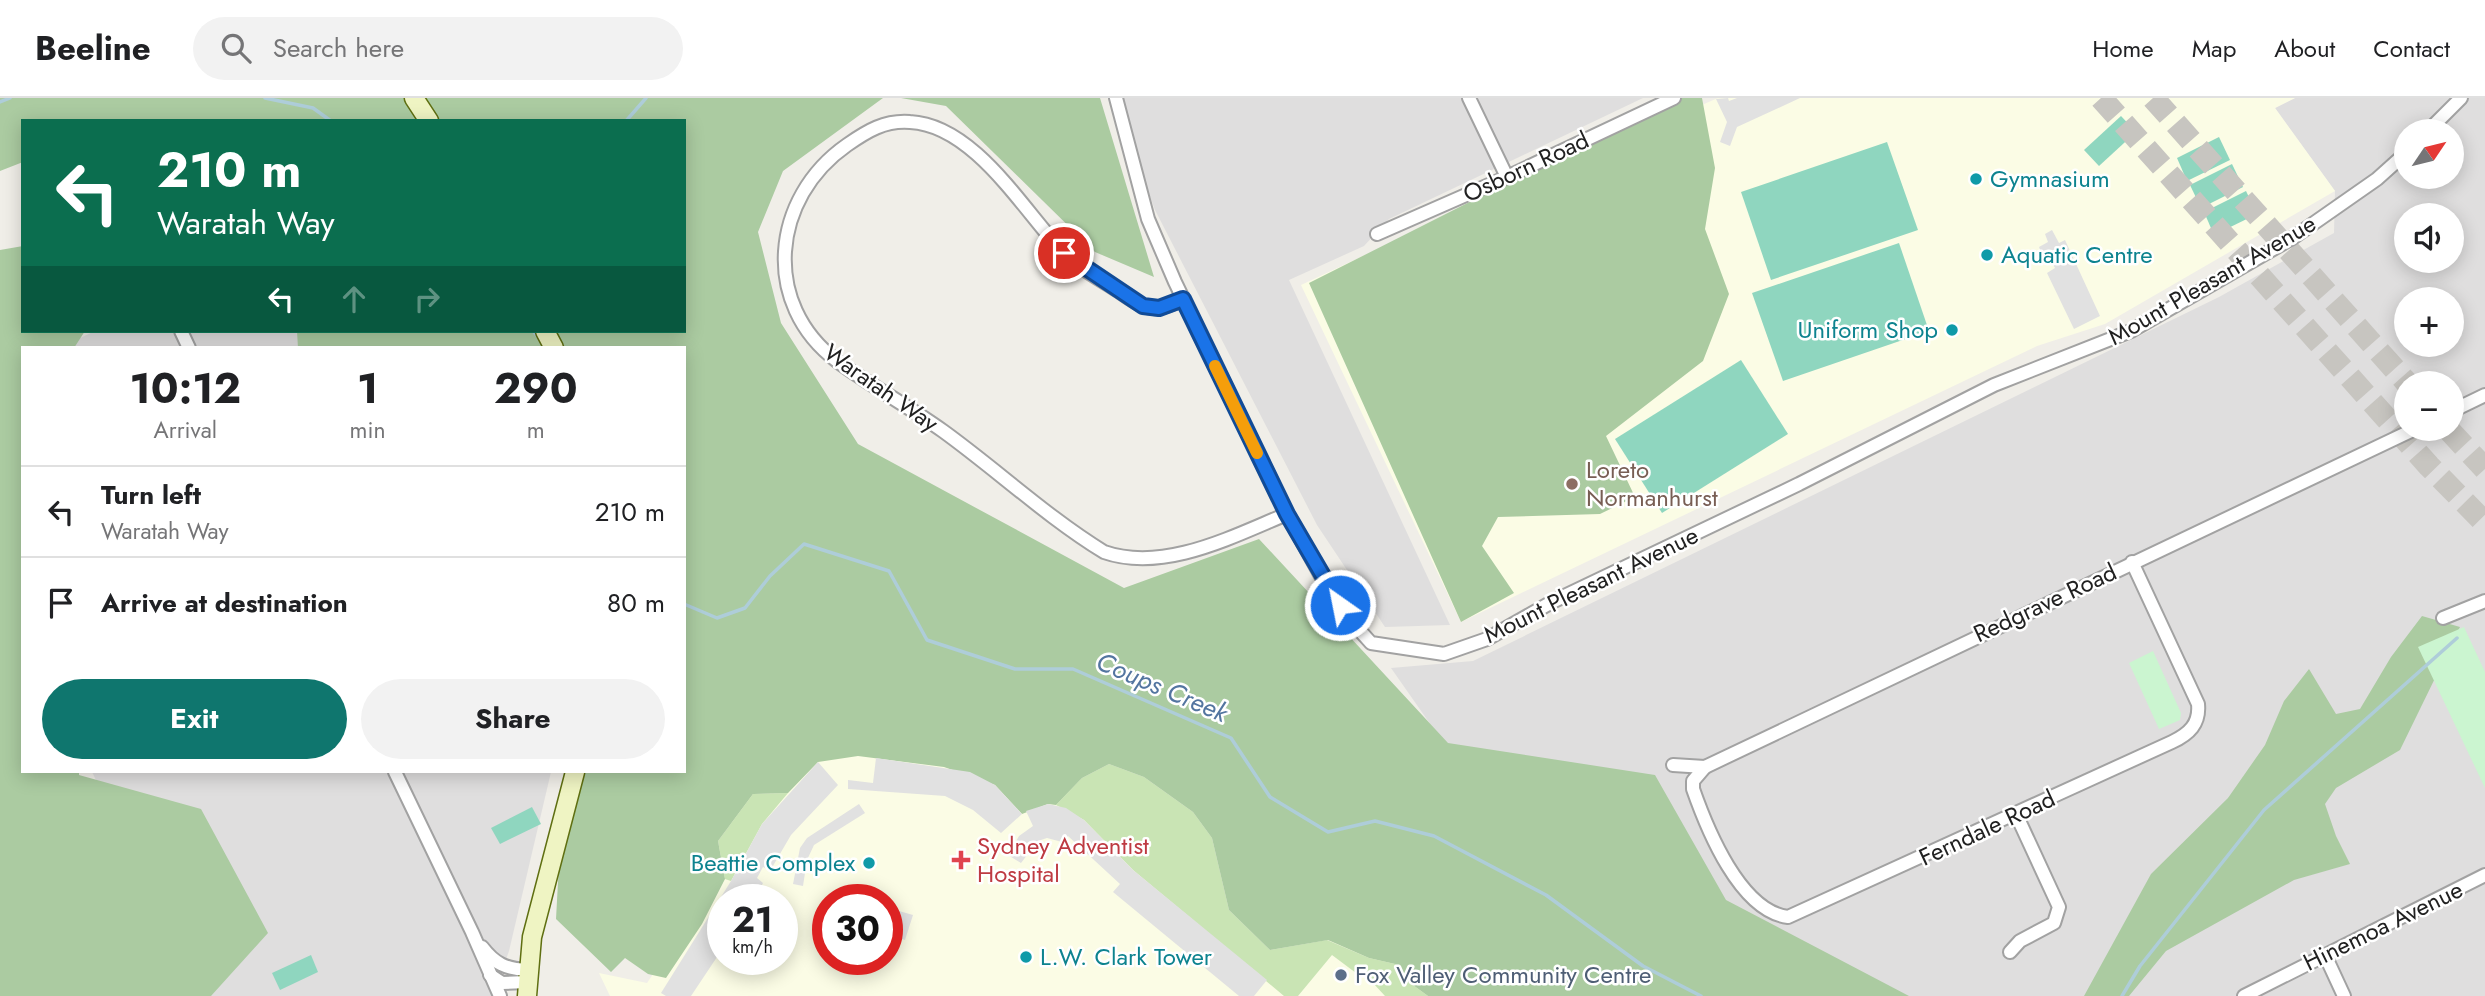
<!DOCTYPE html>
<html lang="en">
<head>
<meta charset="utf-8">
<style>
  :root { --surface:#fff; --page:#f2f2f2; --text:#202124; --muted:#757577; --line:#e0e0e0; --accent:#0f766e }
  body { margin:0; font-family:Jost,sans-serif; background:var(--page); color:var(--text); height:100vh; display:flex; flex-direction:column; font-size:26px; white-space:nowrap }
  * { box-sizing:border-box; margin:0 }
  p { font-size:23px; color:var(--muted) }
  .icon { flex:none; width:38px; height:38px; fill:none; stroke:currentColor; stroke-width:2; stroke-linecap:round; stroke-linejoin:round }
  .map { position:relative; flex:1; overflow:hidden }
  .side { position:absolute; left:21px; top:248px; width:665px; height:427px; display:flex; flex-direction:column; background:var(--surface); border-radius:0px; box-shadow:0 4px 18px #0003 }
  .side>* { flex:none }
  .banner { position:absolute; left:21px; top:21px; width:665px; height:214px; border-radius:0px; box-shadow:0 4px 18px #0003; background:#0b6e4f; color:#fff; overflow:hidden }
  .needle { width:46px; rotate:55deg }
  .buttons { position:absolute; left:2394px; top:21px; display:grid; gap:14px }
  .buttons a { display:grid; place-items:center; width:70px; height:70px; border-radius:50%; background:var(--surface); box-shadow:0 4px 18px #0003; font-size:35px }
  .speed { position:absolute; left:707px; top:786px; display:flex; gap:14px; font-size:35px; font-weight:700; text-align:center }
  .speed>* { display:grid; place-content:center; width:91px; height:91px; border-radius:50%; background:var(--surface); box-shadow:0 4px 18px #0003; line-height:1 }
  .speed small { font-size:18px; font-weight:400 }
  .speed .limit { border:10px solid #d22; background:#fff; color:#111 }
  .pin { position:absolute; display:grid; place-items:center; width:60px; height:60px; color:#fff; margin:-30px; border:4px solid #fff; border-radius:50%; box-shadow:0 2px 7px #0007 }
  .me { position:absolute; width:77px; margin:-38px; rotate:327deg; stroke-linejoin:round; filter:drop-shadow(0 0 5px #0008) }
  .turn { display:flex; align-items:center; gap:24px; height:147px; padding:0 21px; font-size:32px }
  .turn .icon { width:91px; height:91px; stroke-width:2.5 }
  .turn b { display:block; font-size:49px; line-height:60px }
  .lanes { display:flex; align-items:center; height:66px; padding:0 21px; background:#0003; justify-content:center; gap:35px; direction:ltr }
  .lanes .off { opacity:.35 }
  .eta { display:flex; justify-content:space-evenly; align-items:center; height:119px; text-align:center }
  .eta b { font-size:42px; font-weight:700; line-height:49px }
  .cta { display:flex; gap:14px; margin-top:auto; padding:14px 21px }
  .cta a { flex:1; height:80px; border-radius:42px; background:var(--accent); color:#fff; font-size:28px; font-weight:700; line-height:80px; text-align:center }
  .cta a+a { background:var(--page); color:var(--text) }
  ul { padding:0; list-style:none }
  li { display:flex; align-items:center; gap:21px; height:91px; padding:0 21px; border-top:2px solid var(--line) }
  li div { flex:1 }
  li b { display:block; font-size:26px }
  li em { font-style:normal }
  header { display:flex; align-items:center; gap:42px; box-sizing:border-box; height:98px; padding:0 35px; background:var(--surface); border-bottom:2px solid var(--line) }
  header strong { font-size:33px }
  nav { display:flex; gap:38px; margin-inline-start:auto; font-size:24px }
  .search { width:490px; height:63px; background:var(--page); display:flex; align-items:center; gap:18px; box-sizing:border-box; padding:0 24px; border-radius:38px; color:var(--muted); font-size:26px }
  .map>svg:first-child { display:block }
  .residential { fill:#dfdede; fill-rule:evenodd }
  .education { fill:#fbfce5; fill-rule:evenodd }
  .grass { fill:#c9e4b4 }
  .forest { fill:#abcba1 }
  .park { fill:#cbf5d0 }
  .pitch { fill:#8fd6bf }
  .parking { fill:#e1e1e1 }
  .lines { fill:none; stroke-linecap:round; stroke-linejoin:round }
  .stream { stroke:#aecdd9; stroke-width:3.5 }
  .motorway-tunnel { stroke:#c7c5c0; stroke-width:23; stroke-dasharray:23 11; stroke-linecap:butt }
  .minor-casing { stroke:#a2a2a2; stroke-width:16 }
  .secondary-casing { stroke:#5f6f11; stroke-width:21 }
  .minor { stroke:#fff; stroke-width:12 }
  .secondary { stroke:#eff4c3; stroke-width:18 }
  .route-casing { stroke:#114b97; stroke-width:18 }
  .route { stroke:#1a73e8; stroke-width:12 }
  .slow { stroke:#f59e0b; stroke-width:12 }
  .culture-dot { fill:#0f9aa8; stroke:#fff; stroke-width:2.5 }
  .education-dot { fill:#8d6e63; stroke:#fff; stroke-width:2.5 }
  .health-dot { fill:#e0444e; stroke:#fff; stroke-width:2.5 }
  .service-dot { fill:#5c6f8a; stroke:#fff; stroke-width:2.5 }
  .labels { text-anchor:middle; stroke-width:5; stroke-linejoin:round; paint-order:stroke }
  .street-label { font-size:24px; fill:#212121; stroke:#fff }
  .culture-label { font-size:24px; fill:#0d838f; stroke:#fff; text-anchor:start }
  .education-label { font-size:24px; fill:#785e54; stroke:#fff; text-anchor:start }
  .health-label { font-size:24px; fill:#be3a42; stroke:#fff; text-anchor:start }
  .service-label { font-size:24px; fill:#4e5e75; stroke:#fff; text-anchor:start }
  .water-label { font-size:26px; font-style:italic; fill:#5375a0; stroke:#fff }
</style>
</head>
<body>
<header>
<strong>Beeline</strong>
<div class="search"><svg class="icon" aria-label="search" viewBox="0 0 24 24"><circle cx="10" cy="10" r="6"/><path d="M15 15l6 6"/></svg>Search here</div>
<nav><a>Home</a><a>Map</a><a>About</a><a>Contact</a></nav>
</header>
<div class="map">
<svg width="2485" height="898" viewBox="0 0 2485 898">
  <rect width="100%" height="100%" fill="#f0eee8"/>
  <g class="residential">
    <path d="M 1114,0 L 1643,0 L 1389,121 L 1364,148 L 1289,182 L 1450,527 L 1385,529 L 1317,427 L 1155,112 Z"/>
    <path d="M 2295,0 L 2485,0 L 2485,898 L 1836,898 L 1454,660 L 1391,570 L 1473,563 L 2219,199 L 2334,135 L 2335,93 L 2275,10 ZM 2406,33 L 2452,33 L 2452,79 L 2406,79 ZM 2406,117 L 2452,117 L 2452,163 L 2406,163 ZM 2406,201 L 2452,201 L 2452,247 L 2406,247 ZM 2406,285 L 2452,285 L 2452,331 L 2406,331 Z"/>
    <path d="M 95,233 L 320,233 L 306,250 L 59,250 Z"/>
    <path d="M 92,674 L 551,674 L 509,853 L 493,898 L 202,898 Z"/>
  </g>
  <g class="education">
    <path d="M 1718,0 L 2295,0 L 2275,10 L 2335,93 L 2105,226 L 2037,248 L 1461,524 L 1301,187 L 1500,94 Z"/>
    <path d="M 770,645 L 1046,651 L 1270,852 L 1327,842 L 1393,859 L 1468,898 L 610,898 L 599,875 L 647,885 L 669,852 ZM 723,802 L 782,802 L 782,861 L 723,861 ZM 828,802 L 887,802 L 887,861 L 828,861 Z"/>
  </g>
  <g class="grass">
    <path d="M 1109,666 L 1144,679 L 1193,714 L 1212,740 L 1229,812 L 1270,852 L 1327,842 L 1369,860 L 1395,866 L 1406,882 L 1428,898 L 1385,898 L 1360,871 L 1356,875 L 1332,857 L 1298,898 L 1284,898 L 1133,772 L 1084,722 L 1056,707 L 1082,680 Z"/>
    <path d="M 788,695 L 762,726 L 731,783 L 725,781 L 718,743 L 753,696 Z"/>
  </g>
  <g class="forest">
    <path d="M 0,0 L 883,0 L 783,73 L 758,134 L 781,225 L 858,346 L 1124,490 L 1259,441 L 1448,645 L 1655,677 L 1726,802 L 1909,898 L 1428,898 L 1406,882 L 1395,866 L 1369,860 L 1328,842 L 1270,852 L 1229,812 L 1212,740 L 1193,714 L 1144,679 L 1109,666 L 1082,680 L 1056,707 L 1048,706 L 1022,716 L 995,687 L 944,669 L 858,658 L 818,664 L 788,695 L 753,696 L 718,743 L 725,781 L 702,826 L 666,880 L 648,876 L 625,860 L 611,874 L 556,821 L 564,674 L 684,674 L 684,250 L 298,250 L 297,233 L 684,233 L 684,23 L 23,23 L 23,64 L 0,73 Z"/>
    <path d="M 901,0 L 1100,0 L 1154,179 L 1095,154 L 946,8 Z"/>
    <path d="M 1676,0 L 1702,0 L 1715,70 L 1705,131 L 1729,196 L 1703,263 L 1606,338 L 1635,399 L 1600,416 L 1498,419 L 1482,448 L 1514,495 L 1461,524 L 1309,185 Z"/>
    <path d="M 23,148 L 23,233 L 85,233 L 74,250 L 23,250 L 23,674 L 79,674 L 79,677 L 201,711 L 268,835 L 211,898 L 0,898 L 0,152 Z"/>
    <path d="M 2422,518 L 2460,529 L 2400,652 L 2336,690 L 2325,706 L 2336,738 L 2350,766 L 2294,782 L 2166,853 L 2129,898 L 2084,898 L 2151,776 L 2228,700 L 2265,647 L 2284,603 L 2309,571 L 2336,616 L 2360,611 L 2391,559 Z"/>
  </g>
  <g class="park">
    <path d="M 2464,529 L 2485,574 L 2485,690 L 2418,549 Z"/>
    <path d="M 2153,553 L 2181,615 L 2180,622 L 2159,631 L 2129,565 Z"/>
  </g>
  <g class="pitch">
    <path d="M 2121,18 L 2136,34 L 2099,68 L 2084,52 Z"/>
    <path d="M 2219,39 L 2230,62 L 2187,83 L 2177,60 Z"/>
    <path d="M 1887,44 L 1918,132 L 1771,182 L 1741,94 Z"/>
    <path d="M 2232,66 L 2243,89 L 2201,110 L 2190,87 Z"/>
    <path d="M 2246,93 L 2257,116 L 2214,137 L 2204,114 Z"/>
    <path d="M 1899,145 L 1929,233 L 1783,283 L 1752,195 Z"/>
    <path d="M 1741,262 L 1788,336 L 1662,415 L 1615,341 Z"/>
    <path d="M 532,709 L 541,726 L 500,746 L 491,730 Z"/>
    <path d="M 311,857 L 318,874 L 280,892 L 272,875 Z"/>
  </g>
  <g class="parking">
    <path d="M 1728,0 L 1729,3 L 1737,0 L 1800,0 L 1737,29 L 1730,48 L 1720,44 L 1727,24 L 1716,1 Z"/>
    <path d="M 2052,132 L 2059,145 L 2065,142 L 2100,218 L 2074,231 L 2047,175 L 2055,170 L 2049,158 L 2039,163 L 2036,157 L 2041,154 L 2039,149 L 2048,144 L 2045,136 Z"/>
    <path d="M 876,660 L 970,674 L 995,687 L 1022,716 L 1001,735 L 973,712 L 945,698 L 848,691 L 848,682 L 873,685 Z"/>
    <path d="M 818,664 L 838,687 L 791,737 L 770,773 L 763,769 L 757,780 L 763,785 L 754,801 L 723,802 L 723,850 L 691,898 L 666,898 L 661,895 L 731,783 L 762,726 Z"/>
    <path d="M 859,706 L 865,715 L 814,747 L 807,762 L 803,788 L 793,786 L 800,750 L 807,740 Z"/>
    <path d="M 1048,706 L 1066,710 L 1084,722 L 1133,772 L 1267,882 L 1254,898 L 1239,898 L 1113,794 L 1120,786 L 1068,738 L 1062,744 L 1047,740 L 1038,743 L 1021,765 L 1008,757 L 1019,738 L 1033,728 L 1026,713 Z"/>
    <path d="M 899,813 L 913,817 L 905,842 L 892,838 L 887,847 L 887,821 L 896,823 Z"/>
  </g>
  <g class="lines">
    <g class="stream">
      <path d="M 265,0 L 313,10 L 331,23"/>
      <path d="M 0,4 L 10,0"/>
      <path d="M 626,23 L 646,0"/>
      <path d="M 533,233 L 540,241"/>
      <path d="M 684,506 L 717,520 L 745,510 L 770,478 L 804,446 L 889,473 L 927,542 L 1015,571 L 1073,571 L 1231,640 L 1270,699 L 1328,734 L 1375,723 L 1434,738 L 1546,797 L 1643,868 L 1701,898"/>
      <path d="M 2122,898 L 2140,868 L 2264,712 L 2457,540"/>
    </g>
    <g class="motorway-tunnel">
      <path d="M 2101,0 L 2429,368 L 2485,425"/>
      <path d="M 2153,0 L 2407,285"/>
      <path d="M 2448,331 L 2485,371"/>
    </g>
    <g class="minor-casing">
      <g id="minor">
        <path d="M 1116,0 L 1148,121 L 1175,184 L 1287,416 L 1327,489 L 1353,525 L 1371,545 L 1444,556 L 1487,541 L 1552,504 L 1799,386 L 1994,287 L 2131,233 L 2294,139 L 2377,81 L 2406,55"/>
        <path d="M 1469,0 L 1507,79"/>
        <path d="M 2428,33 L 2461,0"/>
        <path d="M 1377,136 L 1507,79 L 1674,0"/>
        <path d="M 1183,201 C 1175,205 1166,209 1158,210 C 1142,212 1128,199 1115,191 C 1098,180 1078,170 1063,154 C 1023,112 974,27 910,24 C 885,22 867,33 847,47 C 771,100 761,206 837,263 C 871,288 908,308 943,333 C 997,372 1047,419 1104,454 C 1164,475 1233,438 1287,416"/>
        <path d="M 181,233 L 189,250"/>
        <path d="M 2452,313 L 2485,297"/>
        <path d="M 2443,520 L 2485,503"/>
        <path d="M 1673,667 L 1705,669 L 2415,331"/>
        <path d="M 1705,669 L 1693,683 L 1693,691 C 1707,731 1740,813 1788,819 L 2172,644 C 2189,636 2200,626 2198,606 L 2132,464"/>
        <path d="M 395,674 L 472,834 L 500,898"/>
        <path d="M 482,849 C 495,866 506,871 527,872"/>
        <path d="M 2010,854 L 2020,843 L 2054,825 L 2059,809 L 2016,716"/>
        <path d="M 2325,857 L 2344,898"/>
        <path d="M 490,877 L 502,885 L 527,884"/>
        <path d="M 2244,898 L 2485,777"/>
      </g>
    </g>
    <g class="secondary-casing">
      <g id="secondary">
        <path d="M 414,0 L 429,23"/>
        <path d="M 545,233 L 554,250"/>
        <path d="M 527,898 L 532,839 L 575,674"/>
      </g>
    </g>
    <use href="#minor" class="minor"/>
    <use href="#secondary" class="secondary"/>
  </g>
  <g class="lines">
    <g class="route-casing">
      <path id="route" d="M 1064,155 L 1143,208 L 1159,210 L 1183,201 L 1287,416 L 1340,507"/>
    </g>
    <use href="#route" class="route"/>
    <path class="slow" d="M 1215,268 L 1257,355"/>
  </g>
  <g class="culture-dot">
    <circle cx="1976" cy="81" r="7"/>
    <circle cx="1987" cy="157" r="7"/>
    <circle cx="1952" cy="232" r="7"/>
    <circle cx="869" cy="765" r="7"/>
    <circle cx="1026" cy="859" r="7"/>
  </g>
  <circle class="education-dot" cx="1572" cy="386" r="7"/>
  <path class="health-dot" d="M957.5 751.5h7v7h7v7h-7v7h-7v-7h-7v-7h7z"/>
  <circle class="service-dot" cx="1341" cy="877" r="7"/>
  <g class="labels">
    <g class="street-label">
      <text transform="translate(1526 69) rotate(-25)" y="8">Osborn Road</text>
      <text transform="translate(2212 182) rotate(-30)" y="8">Mount Pleasant Avenue</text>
      <text transform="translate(881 290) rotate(35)" y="8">Waratah Way</text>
      <text transform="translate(1591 487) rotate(-26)" y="8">Mount Pleasant Avenue</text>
      <text transform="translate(2045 505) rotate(-25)" y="8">Redgrave Road</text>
      <text transform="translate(1987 730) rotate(-25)" y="8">Ferndale Road</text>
      <text transform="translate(2383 828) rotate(-26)" y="8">Hinemoa Avenue</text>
    </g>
    <g class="culture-label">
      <text x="1990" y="89">Gymnasium</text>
      <text x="2001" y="165">Aquatic Centre</text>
      <text x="1938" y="240" text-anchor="end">Uniform Shop</text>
      <text x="855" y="773" text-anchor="end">Beattie Complex</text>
      <text x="1040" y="867">L.W. Clark Tower</text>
    </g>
    <g class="education-label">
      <text x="1586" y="380">Loreto<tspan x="1586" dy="28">Normanhurst</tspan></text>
    </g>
    <g class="health-label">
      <text x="977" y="756">Sydney Adventist<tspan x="977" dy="28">Hospital</tspan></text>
    </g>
    <g class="service-label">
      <text x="1355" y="885">Fox Valley Community Centre</text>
    </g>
    <g class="water-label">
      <text transform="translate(1162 589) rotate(23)" y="9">Coups Creek</text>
    </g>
  </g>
</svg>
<div class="buttons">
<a><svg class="needle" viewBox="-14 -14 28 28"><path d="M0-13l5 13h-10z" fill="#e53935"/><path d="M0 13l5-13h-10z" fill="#757577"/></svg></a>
<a><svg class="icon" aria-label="sound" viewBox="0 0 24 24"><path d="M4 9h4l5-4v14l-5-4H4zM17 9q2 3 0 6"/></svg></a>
<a>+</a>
<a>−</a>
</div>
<div class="speed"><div>21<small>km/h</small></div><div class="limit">30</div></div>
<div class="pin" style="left:1064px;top:155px;background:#d93025"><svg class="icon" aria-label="arrive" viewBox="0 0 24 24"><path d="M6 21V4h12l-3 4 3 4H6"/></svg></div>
<svg class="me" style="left:1340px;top:507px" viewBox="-20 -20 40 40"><circle r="17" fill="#1a73e8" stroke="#fff" stroke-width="3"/><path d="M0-11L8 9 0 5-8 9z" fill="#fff"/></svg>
<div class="banner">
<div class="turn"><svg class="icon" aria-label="left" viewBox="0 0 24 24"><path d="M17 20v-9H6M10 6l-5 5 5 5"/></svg><div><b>210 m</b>Waratah Way</div></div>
<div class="lanes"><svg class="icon" aria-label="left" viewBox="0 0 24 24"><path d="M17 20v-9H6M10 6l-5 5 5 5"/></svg><svg class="icon off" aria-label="ahead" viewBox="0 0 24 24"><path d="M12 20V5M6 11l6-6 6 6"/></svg><svg class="icon off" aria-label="right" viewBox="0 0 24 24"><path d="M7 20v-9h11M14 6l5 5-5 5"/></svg></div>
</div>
<section class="side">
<div class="eta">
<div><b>10:12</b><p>Arrival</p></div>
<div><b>1</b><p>min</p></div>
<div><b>290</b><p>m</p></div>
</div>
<ul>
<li><svg class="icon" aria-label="left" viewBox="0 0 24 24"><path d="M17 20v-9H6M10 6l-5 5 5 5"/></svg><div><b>Turn left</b><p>Waratah Way</p></div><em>210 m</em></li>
<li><svg class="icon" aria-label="arrive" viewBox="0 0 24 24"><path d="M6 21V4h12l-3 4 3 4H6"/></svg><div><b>Arrive at destination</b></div><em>80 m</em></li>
</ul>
<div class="cta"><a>Exit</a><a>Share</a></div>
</section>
</div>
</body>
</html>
